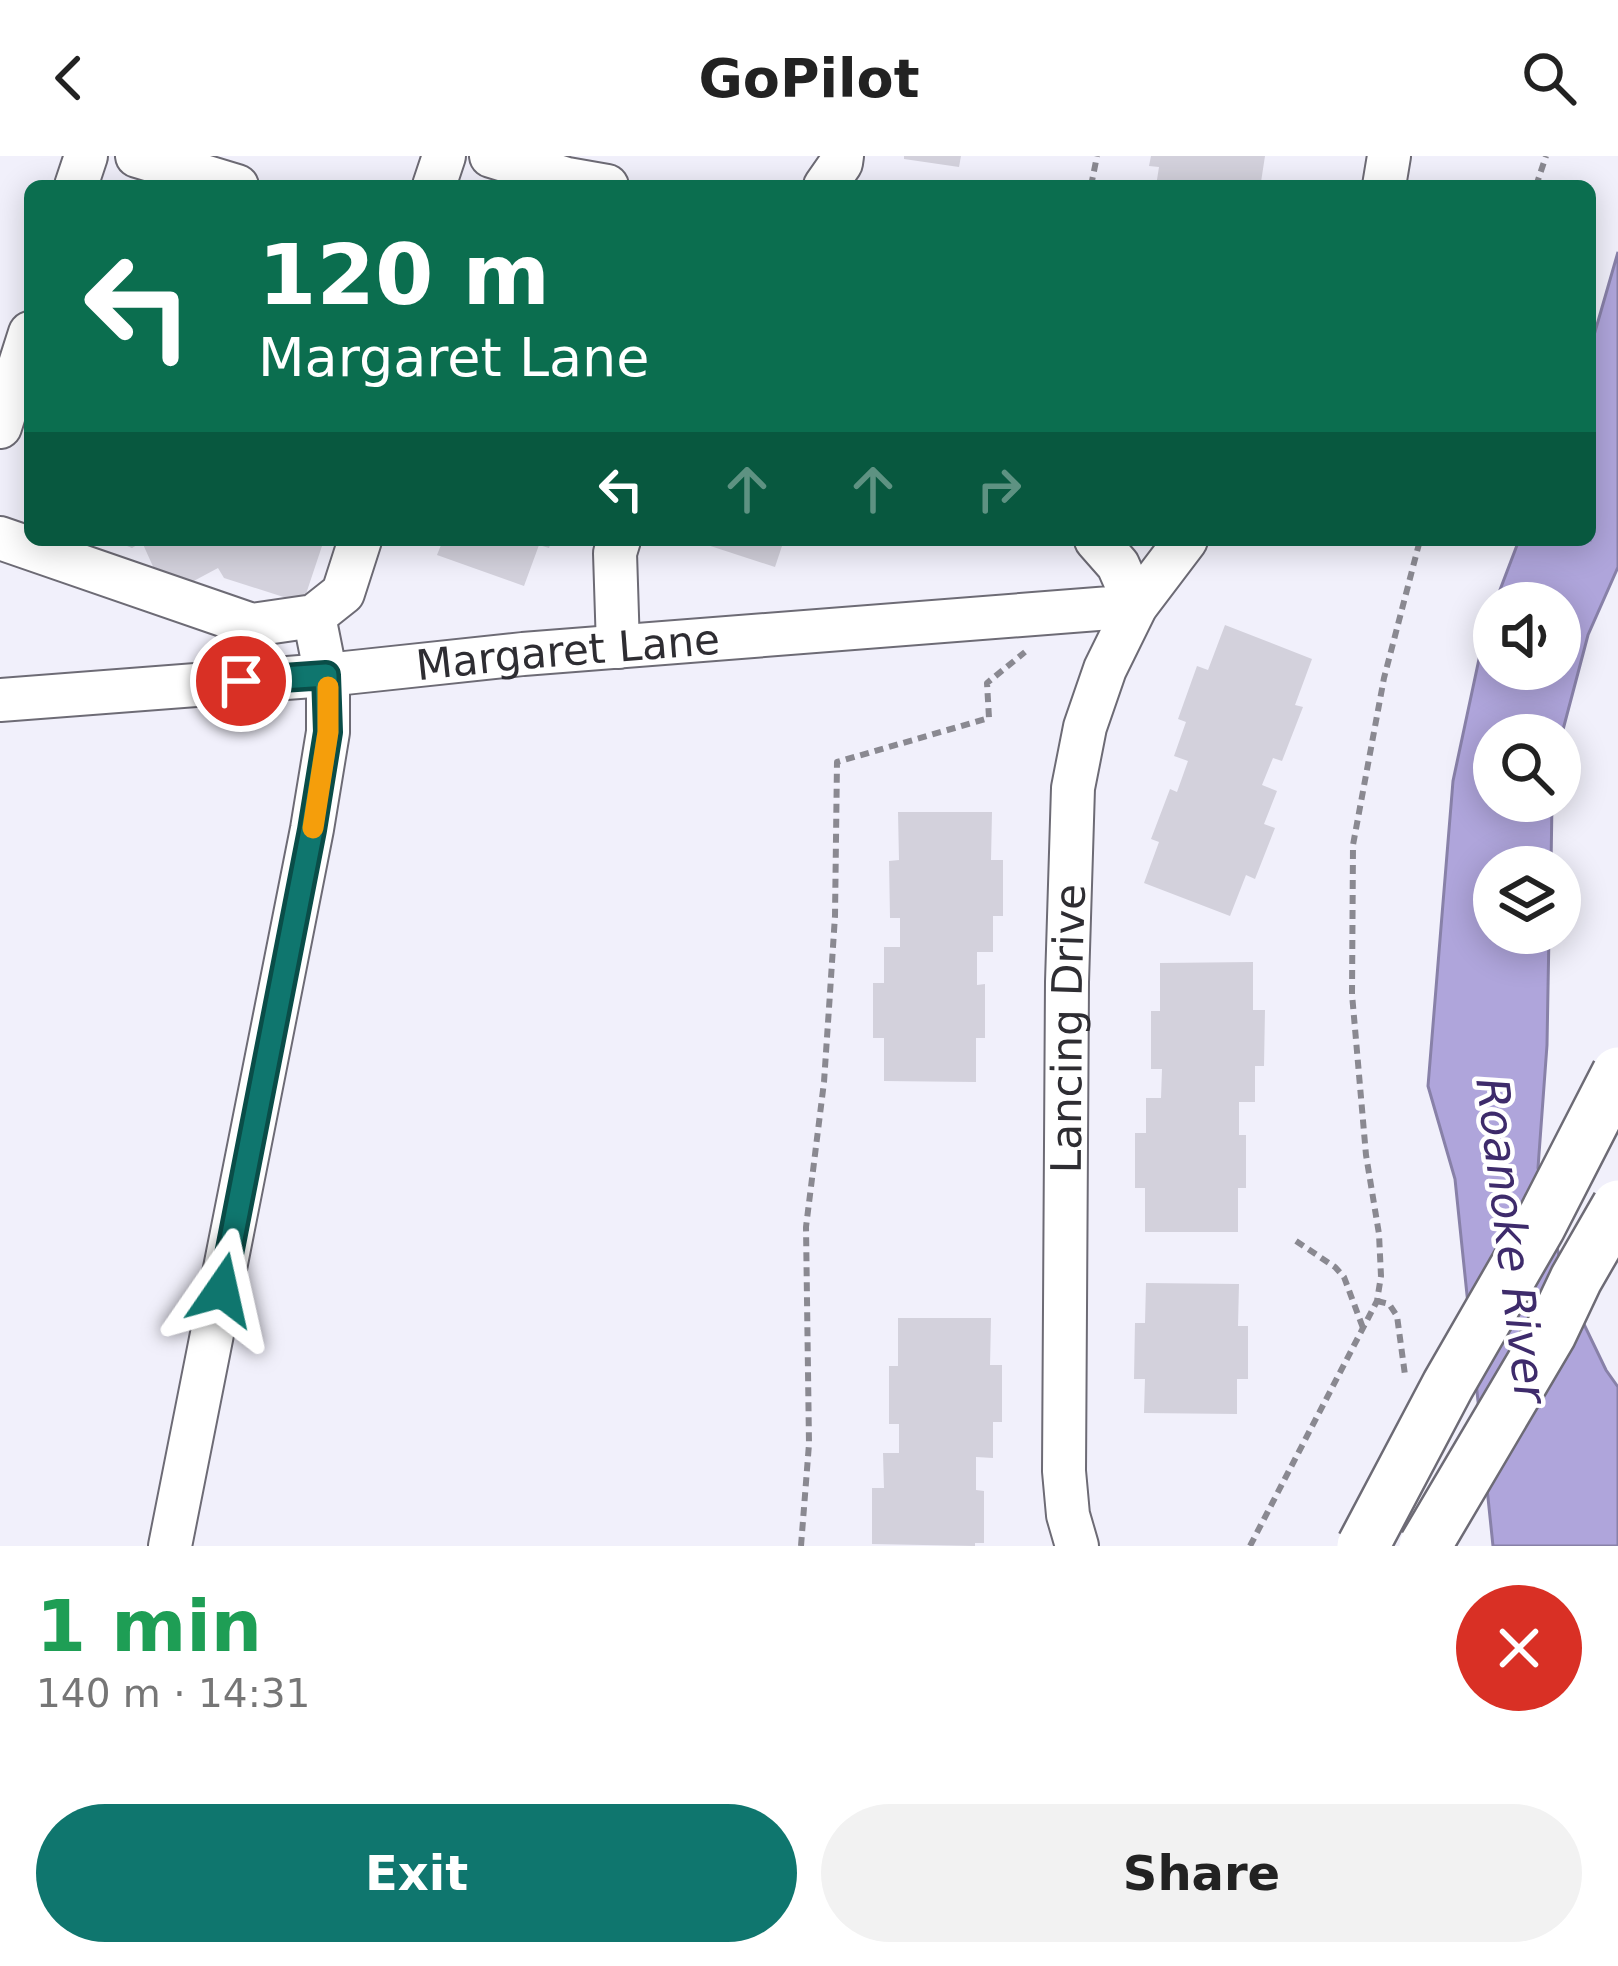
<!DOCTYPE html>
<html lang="en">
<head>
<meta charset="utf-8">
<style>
  :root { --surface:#fff; --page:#f2f2f2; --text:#222; --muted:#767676; --accent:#0f766e }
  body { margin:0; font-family:"DejaVu Sans",sans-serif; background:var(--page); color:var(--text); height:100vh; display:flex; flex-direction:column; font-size:45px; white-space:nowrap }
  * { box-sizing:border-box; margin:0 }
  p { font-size:39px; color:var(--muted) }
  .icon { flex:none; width:66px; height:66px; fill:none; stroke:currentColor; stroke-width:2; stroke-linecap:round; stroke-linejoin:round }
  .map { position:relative; height:1390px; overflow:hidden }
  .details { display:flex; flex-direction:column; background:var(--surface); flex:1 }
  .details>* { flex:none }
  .top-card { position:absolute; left:24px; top:24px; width:1572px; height:366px; border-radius:18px; box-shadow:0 6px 30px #0003; background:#0b6e4f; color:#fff; overflow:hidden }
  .controls { position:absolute; left:1473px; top:426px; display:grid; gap:24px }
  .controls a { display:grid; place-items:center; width:108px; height:108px; border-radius:50%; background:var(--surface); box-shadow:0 6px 30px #0003; font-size:60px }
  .pin { position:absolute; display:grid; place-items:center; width:102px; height:102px; color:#fff; margin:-51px; border:6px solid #fff; border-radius:50%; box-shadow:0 3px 12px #0007 }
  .me { position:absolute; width:132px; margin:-66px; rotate:11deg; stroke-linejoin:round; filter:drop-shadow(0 0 9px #0008) }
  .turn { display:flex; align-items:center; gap:42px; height:252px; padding:0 36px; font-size:54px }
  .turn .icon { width:156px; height:156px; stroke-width:2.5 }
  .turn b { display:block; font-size:84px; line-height:102px }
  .lanes { display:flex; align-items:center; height:114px; padding:0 36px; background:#0003; justify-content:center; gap:60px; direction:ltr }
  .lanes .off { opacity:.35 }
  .round { display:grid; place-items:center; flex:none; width:126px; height:126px; border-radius:63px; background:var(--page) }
  .head { display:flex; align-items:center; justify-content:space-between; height:204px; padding:0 36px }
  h1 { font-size:72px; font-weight:800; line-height:90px; color:#1e9e55 }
  .button { display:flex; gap:24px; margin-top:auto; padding:24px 36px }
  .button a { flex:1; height:138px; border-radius:72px; background:var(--accent); color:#fff; font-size:48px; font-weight:800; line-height:138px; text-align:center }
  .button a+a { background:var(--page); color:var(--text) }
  header { display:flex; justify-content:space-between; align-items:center; height:156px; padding:0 36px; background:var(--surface); font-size:54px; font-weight:800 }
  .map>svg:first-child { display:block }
  .water { fill:#afa5db; stroke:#8881a8; stroke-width:3 }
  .building { fill:#d3d1dc }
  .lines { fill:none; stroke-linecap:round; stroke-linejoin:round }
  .minor-casing { stroke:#6d6b75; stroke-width:46 }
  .path { stroke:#8a8991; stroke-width:6; stroke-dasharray:9 6; stroke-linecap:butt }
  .minor { stroke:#fff; stroke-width:42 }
  .major-bridge-casing { stroke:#6d6b75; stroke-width:56; stroke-linecap:butt }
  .major-bridge { stroke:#fff; stroke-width:51 }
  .route-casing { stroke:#0a4d48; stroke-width:30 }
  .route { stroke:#0f766e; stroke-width:21 }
  .slow { stroke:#f59e0b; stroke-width:21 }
  .labels { text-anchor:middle; stroke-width:9; stroke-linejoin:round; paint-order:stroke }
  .street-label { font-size:42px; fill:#2e2d32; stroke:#fff }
  .water-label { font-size:45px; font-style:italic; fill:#3e2b6b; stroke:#fff }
</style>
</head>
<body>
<header><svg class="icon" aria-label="back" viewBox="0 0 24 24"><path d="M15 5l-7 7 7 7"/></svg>GoPilot<svg class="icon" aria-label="search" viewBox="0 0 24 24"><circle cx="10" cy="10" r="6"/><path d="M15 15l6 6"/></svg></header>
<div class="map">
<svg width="1618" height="1390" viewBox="0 0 1618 1390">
  <rect width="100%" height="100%" fill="#f1f0fb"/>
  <path class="water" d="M 1618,96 L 1618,411 L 1588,479 L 1560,585 L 1560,579 L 1494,579 L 1494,645 L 1552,645 L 1551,711 L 1494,711 L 1494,777 L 1549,777 L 1547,889 L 1538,1012 L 1567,1133 L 1606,1214 L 1618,1231 L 1618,1390 L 1493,1390 L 1455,1023 L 1428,930 L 1453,625 L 1485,475 L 1494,451 L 1494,513 L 1560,513 L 1560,447 L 1495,447 L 1519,384 L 1590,384 L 1590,193 Z"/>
  <g class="building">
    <path d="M 904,0 L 961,0 L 959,11 L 904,3 Z"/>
    <path d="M 1151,0 L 1265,0 L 1261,26 L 1252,24 L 1251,30 L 1156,30 L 1159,11 L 1149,10 Z"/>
    <path d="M 112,384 L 324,384 L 306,438 L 296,445 L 224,422 L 218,412 L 190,427 L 155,415 L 142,386 L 132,392 Z"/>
    <path d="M 443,384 L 552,384 L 549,392 L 539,389 L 524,430 L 437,399 Z"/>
    <path d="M 692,384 L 784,384 L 775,411 Z"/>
    <path d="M 1225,469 L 1312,503 L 1295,549 L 1303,551 L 1282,605 L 1273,602 L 1262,629 L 1277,635 L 1264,668 L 1275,672 L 1255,723 L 1246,719 L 1230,760 L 1144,727 L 1159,686 L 1151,683 L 1170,633 L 1177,636 L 1188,605 L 1174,600 L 1186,566 L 1178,563 L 1197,510 L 1208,514 Z"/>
    <path d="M 898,656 L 992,656 L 991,704 L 1003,704 L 1003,760 L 993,760 L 993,796 L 977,796 L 977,829 L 985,828 L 985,882 L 976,882 L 976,926 L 884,925 L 884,882 L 873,882 L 873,827 L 884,827 L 884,791 L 900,791 L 900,762 L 890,762 L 889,705 L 899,704 Z"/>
    <path d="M 1253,806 L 1253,854 L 1265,854 L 1264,910 L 1255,910 L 1255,946 L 1239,946 L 1239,979 L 1246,979 L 1246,1032 L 1238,1032 L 1238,1076 L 1145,1076 L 1145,1032 L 1135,1032 L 1135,977 L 1146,977 L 1146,942 L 1161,942 L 1162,913 L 1151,913 L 1151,855 L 1160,855 L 1160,807 Z"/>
    <path d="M 1146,1127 L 1239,1128 L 1238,1170 L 1248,1170 L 1248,1223 L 1237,1223 L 1237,1258 L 1144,1257 L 1145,1223 L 1134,1223 L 1135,1167 L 1145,1167 Z"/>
    <path d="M 898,1162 L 991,1162 L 990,1209 L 1002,1209 L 1002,1266 L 993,1266 L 993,1302 L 976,1301 L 976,1334 L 984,1335 L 984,1387 L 975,1387 L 975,1390 L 872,1388 L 872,1332 L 884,1332 L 883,1297 L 899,1297 L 899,1268 L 889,1268 L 889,1210 L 898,1210 Z"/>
  </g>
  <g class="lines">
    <g class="minor-casing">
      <g id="minor">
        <path d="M 137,0 L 237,30"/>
        <path d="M 491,0 L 567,23 L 607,30"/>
        <path d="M 76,30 L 86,0"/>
        <path d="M 434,30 L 444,0"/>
        <path d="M 825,30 L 841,7 L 842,0"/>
        <path d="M 1384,30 L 1389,0"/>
        <path d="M 0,271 L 30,177"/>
        <path d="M 0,382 L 252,469 L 314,460 L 343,437 L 360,384"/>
        <path d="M 618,491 L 615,397 L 619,384"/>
        <path id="s1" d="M 0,544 L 326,519 L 523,498 L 1136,450 L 1118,409 L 1096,384"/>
        <path d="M 170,1390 L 312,673 L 328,576 L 328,530 L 314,460"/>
        <path id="s2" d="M 1077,1390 L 1068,1359 L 1064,1315 L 1067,826 L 1073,632 L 1085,571 L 1105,513 L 1136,450 L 1186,384"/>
      </g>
    </g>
    <g class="path">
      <path d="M 1091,30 L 1097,0"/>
      <path d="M 1536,30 L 1546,0"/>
      <path d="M 1296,1085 L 1335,1111 L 1344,1121 L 1363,1172"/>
      <path d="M 1377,1145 L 1389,1148 L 1397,1160 L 1405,1219"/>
      <path d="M 801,1390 L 809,1288 L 806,1071 L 824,926 L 830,837 L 835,760 L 837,606 L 989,562 L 987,527 L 1025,496"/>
      <path d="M 1250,1390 L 1377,1145 L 1381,1120 L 1379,1078 L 1366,999 L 1352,838 L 1353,689 L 1384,522 L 1420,384"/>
    </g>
    <use href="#minor" class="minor"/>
    <g class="major-bridge-casing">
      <g id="major-bridge">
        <path d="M 1363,1390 L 1448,1229 L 1539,1071 L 1618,917"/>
        <path d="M 1425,1390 L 1550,1178 L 1576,1123 L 1618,1050"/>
      </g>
    </g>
    <use href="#major-bridge" class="major-bridge"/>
  </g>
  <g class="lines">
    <g class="route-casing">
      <path id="route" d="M 222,1134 L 312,674 L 328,576 L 326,519 L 241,525"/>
    </g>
    <use href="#route" class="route"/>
    <path class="slow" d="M 313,672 L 328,576 L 328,531"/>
  </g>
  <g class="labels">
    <g class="street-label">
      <text dy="15" stroke="none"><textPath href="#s1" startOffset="570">Margaret Lane</textPath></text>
      <text dy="15" stroke="none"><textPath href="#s2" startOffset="519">Lancing Drive</textPath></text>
    </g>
    <g class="water-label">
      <text transform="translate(1512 1084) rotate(83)" y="16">Roanoke River</text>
    </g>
  </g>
</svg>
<div class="controls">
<a><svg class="icon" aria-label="sound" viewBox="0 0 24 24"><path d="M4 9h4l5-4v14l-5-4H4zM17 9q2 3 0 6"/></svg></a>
<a><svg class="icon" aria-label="search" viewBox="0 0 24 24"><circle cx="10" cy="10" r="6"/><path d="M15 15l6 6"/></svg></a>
<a><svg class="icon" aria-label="layers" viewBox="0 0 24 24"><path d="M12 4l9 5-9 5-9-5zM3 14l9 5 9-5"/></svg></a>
</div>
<div class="pin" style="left:241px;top:525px;background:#d93025"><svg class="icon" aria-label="arrive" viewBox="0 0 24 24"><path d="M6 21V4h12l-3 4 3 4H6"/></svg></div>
<svg class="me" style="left:222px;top:1134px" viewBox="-20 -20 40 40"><path d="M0-17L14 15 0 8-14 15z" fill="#0f766e" stroke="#fff" stroke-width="4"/></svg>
<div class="top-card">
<div class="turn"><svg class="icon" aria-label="left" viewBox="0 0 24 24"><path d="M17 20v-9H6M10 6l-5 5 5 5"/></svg><div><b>120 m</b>Margaret Lane</div></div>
<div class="lanes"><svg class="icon" aria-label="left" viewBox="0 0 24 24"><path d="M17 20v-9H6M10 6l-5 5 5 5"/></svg><svg class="icon off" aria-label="ahead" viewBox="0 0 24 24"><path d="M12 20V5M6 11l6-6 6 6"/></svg><svg class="icon off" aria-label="ahead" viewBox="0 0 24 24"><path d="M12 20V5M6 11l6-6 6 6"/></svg><svg class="icon off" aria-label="right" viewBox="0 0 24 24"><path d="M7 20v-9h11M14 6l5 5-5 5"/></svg></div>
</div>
</div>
<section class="details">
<div class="head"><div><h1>1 min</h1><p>140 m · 14:31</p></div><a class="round" style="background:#d93025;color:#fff"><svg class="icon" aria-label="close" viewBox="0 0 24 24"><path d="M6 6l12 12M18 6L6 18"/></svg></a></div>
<div class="button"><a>Exit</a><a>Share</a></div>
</section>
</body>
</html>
